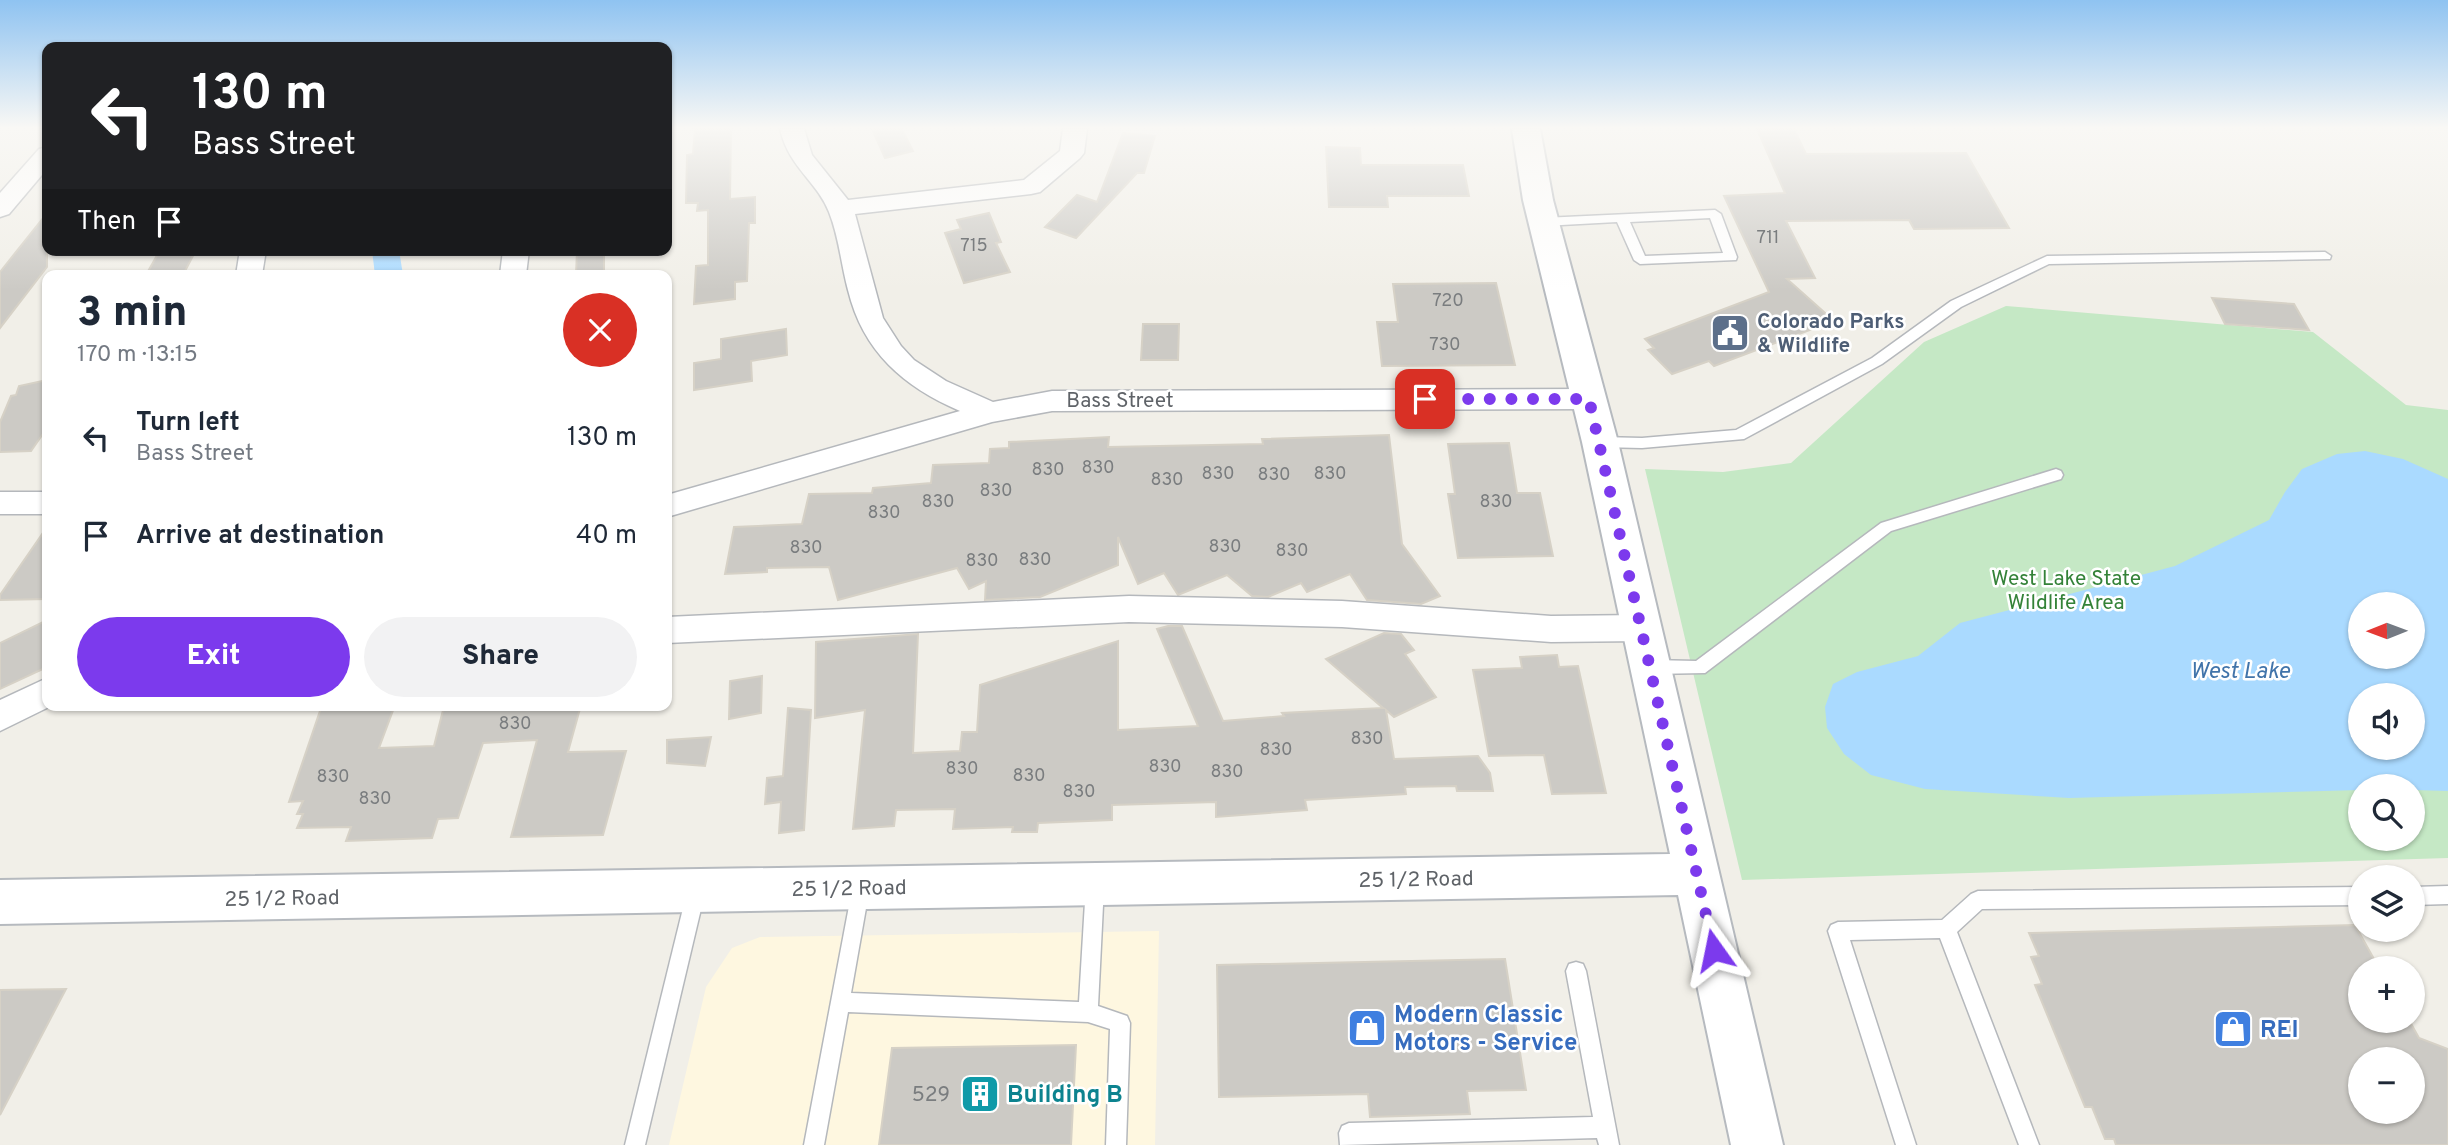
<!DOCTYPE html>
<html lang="en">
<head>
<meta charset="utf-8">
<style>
  :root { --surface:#fff; --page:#f2f2f3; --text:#1f2937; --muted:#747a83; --accent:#7c3aed }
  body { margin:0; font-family:Overpass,sans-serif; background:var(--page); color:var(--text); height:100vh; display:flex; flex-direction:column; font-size:26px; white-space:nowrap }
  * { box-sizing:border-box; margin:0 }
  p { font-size:23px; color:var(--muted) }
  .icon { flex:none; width:38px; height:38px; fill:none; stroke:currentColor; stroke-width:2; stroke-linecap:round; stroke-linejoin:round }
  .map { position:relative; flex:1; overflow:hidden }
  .side { position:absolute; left:42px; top:270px; width:630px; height:441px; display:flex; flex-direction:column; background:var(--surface); border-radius:14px; box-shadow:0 2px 5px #0004 }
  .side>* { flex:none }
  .hud { position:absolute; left:42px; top:42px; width:630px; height:214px; border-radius:14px; box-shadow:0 2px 5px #0004; background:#202124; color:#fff; overflow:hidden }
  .needle { width:46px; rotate:269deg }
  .tools { position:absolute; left:2348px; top:592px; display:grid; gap:14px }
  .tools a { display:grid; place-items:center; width:77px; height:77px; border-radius:50%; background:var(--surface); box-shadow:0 2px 5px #0004; font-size:35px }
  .pin { position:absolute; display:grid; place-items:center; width:60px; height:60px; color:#fff; margin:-30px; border-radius:14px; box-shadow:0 4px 10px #0006 }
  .me { position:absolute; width:77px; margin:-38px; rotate:348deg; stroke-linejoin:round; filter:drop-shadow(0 0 5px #0008) }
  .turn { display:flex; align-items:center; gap:24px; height:147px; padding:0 35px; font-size:32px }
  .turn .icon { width:91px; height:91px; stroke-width:2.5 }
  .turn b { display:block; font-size:49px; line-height:60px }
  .then { display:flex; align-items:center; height:66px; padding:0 35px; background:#0003; gap:14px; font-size:26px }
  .round { display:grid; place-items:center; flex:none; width:74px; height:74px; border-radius:37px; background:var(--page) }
  .summary { display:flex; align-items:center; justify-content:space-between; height:119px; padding:0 35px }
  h1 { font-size:42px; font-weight:800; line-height:52px }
  .primary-button { display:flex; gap:14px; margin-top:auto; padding:14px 35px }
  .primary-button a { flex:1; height:80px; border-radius:42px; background:var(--accent); color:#fff; font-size:28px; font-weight:800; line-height:80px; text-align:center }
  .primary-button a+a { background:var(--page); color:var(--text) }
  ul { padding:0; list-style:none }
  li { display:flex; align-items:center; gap:21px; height:98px; padding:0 35px }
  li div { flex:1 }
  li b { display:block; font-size:26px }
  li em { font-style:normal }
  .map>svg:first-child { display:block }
  .commercial { fill:#fef7e0 }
  .green { fill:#c5e8c5; fill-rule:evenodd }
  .water { fill:#aadaff; fill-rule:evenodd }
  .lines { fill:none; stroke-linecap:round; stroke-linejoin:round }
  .canal { fill:#aadaff; fill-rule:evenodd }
  .building { fill:#cccac5; stroke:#d6d1c6; stroke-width:2; fill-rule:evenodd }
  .lane-casing { stroke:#b5b8bc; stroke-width:3 }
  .street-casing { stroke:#b5b8bc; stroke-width:3 }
  .secondary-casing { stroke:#b6babf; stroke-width:4 }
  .lane { fill:#fff; fill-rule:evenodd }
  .street { fill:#fff; fill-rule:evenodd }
  .secondary { fill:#fff; fill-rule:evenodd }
  .route { stroke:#7c3aed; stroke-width:12; stroke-dasharray:0 21.6 }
  .labels { text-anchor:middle; stroke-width:5; stroke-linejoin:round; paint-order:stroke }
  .number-label { font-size:18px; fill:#7a7d7f }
  .service-label { font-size:21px; font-weight:bold; fill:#4e5e75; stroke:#fff; text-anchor:start }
  .street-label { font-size:21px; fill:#5f6368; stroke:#fff }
  .park-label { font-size:21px; fill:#348238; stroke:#fff }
  .near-number-label { font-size:21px; fill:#7a7d7f }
  .water-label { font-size:23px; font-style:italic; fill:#4174aa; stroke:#fff }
  .near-shop-label { font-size:24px; font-weight:bold; fill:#366cbe; stroke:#fff; text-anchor:start }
  .near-culture-label { font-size:24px; font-weight:bold; fill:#0d838f; stroke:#fff; text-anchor:start }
</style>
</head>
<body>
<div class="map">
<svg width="2448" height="1145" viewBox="0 0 2448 1145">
  <rect width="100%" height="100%" fill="#f1efe8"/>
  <path class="commercial" d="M 1159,931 L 1155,1145 L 669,1145 L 706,987 L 732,948 L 760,937 Z"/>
  <path class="green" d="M 2006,306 L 2313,332 L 2406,405 L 2448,410 L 2448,858 L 1742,880 L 1645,469 L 1723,472 L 1791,463 L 1924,342 ZM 2361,604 L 2413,604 L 2413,656 L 2361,656 ZM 2361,695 L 2413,695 L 2413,747 L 2361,747 ZM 2361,786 L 2413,786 L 2413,838 L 2361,838 Z"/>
  <path class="water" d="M 2365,451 L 2403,459 L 2448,479 L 2448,791 L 2413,790 L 2413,786 L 2361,786 L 2361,790 L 2069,798 L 1925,789 L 1871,775 L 1844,754 L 1827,728 L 1825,707 L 1833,684 L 1857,672 L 1918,656 L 1960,623 L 2175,566 L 2269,520 L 2285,492 L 2302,469 L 2337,454 ZM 2361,604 L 2413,604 L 2413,656 L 2361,656 ZM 2361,695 L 2413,695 L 2413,747 L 2361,747 Z"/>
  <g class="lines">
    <path class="canal" d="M 372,250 L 399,250 L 403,275 L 375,275 Z"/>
  </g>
  <g class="building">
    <path d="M 695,129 L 731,129 L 730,199 L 755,197 L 755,223 L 749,223 L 747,281 L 735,282 L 735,299 L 694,304 L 696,266 L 708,265 L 708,210 L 697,211 L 698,203 L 686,203 L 687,155 L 693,154 Z"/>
    <path d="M 872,129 L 902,129 L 913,151 L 885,158 Z"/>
    <path d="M 1757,129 L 1794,129 L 1806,154 L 1966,153 L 2009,228 L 1914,229 L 1909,220 L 1786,221 L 1815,278 L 1787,279 L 1834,321 L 1714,366 L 1709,361 L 1672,374 L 1648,350 L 1654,348 L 1645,339 L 1769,292 L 1724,196 L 1785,193 Z"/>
    <path d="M 1123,133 L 1155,136 L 1144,173 L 1137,173 L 1076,238 L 1045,227 L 1077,195 L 1097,202 Z"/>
    <path d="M 1326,147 L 1360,148 L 1361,165 L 1463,165 L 1469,196 L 1387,196 L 1388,207 L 1329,207 Z"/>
    <path d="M 47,213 L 47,267 L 0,328 L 0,272 Z"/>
    <path d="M 989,213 L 1001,242 L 996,243 L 1010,272 L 964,283 L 945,233 L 961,229 L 957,220 Z"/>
    <path d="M 160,250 L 196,250 L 183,275 L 146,275 Z"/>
    <path d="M 577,250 L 604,250 L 604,275 L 576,275 Z"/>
    <path d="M 1496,283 L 1515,365 L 1382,366 L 1377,322 L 1398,322 L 1393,284 Z"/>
    <path d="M 2212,298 L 2294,304 L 2309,330 L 2225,324 Z"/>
    <path d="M 1143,324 L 1179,324 L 1178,360 L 1141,360 Z"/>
    <path d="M 786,329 L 787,355 L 751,361 L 752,381 L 694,390 L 694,363 L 721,359 L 721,339 Z"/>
    <path d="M 47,380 L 47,428 L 31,451 L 0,452 L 0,422 L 11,396 L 16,395 L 19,386 Z"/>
    <path d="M 1389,435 L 1402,544 L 1440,596 L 1421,604 L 1367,600 L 1350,574 L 1307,592 L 1301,583 L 1268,597 L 1252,596 L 1227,575 L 1178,595 L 1164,573 L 1138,584 L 1118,537 L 1118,565 L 1040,597 L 985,600 L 986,581 L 969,589 L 957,568 L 838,600 L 829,567 L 767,568 L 767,572 L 725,574 L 734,527 L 802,524 L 809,494 L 872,493 L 873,488 L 931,483 L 933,465 L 989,463 L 990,449 L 1009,448 L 1009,442 L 1109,437 L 1108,447 L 1263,444 L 1262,439 Z"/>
    <path d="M 1509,443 L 1517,493 L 1540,493 L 1553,556 L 1458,558 L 1448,494 L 1455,494 L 1448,444 Z"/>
    <path d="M 47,527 L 47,599 L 0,600 L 0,595 Z"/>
    <path d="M 47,620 L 47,667 L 0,689 L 0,643 Z"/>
    <path d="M 1168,626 L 1182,626 L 1223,721 L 1284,716 L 1282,713 L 1383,708 L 1326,659 L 1384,633 L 1401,634 L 1414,650 L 1405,654 L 1436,697 L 1394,717 L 1386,710 L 1394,759 L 1478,756 L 1490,773 L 1493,791 L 1457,791 L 1456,786 L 1405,787 L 1406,794 L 1305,800 L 1307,810 L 1216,817 L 1216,802 L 1112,805 L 1112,820 L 1038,823 L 1037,832 L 1012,832 L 1013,827 L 953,829 L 955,809 L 896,810 L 894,826 L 853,829 L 865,710 L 815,718 L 816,642 L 918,634 L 913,753 L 960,751 L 962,732 L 977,732 L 980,685 L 1118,641 L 1118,730 L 1198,726 L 1157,629 Z"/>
    <path d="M 1557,655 L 1559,667 L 1578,666 L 1606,793 L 1552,794 L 1544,755 L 1489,756 L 1473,670 L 1522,668 L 1520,657 Z"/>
    <path d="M 762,676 L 761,713 L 729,719 L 730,681 Z"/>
    <path d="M 322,705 L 395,705 L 379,748 L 434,746 L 444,706 L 449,705 L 581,705 L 568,752 L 626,751 L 603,835 L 511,837 L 537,740 L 483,743 L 458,818 L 438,819 L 432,838 L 346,841 L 351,827 L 297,828 L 303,814 L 297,814 L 303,801 L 289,802 Z"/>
    <path d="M 788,708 L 811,710 L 804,830 L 779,833 L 781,802 L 765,804 L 767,778 L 783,776 Z"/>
    <path d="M 711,737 L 705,766 L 667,763 L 667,740 Z"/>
    <path d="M 2355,925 L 2379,968 L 2361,968 L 2361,1020 L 2409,1020 L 2419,1038 L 2448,1049 L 2448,1145 L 2116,1145 L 2114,1139 L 2105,1139 L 2092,1107 L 2085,1107 L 2035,985 L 2042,984 L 2031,957 L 2039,956 L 2029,933 ZM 2361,1059 L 2413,1059 L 2413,1111 L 2361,1111 Z"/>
    <path d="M 1505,959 L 1526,1090 L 1467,1091 L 1470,1114 L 1370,1117 L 1368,1094 L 1219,1097 L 1217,965 Z"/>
    <path d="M 66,989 L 0,1115 L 0,990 Z"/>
    <path d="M 1076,1045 L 1071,1145 L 879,1145 L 892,1048 Z"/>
  </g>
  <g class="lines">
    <g class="lane-casing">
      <g id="lane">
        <path d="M 1715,210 L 1721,214 L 1737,257 L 1736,260 L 1640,264 L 1634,260 L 1617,222 L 1543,226 L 1537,222 L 1543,218 ZM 1710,218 L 1723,253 L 1645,256 L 1630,222 Z"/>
        <path d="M 2325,252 L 2331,256 L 2330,259 L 2049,264 L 1961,307 L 1882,364 L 1744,439 L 1642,448 L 1600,447 L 1593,442 L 1600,437 L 1642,438 L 1736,430 L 1872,358 L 1951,301 L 2047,256 Z"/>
        <path d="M 2056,469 L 2061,471 L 2063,475 L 2061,479 L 1891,531 L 1705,673 L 1651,674 L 1645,672 L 1643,667 L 1645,662 L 1651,660 L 1696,661 L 1881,523 Z"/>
        <path d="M 1095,876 L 1102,879 L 1104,885 L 1098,1006 L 1127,1016 L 1130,1023 L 1126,1145 L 1106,1145 L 1110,1029 L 1088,1022 L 848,1012 L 824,1145 L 804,1145 L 853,885 L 860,882 L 867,885 L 869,891 L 851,993 L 1079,1002 L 1086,885 L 1088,879 Z"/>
        <path d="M 696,883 L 703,886 L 705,892 L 645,1145 L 625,1145 L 687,892 L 689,886 Z"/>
        <path d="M 2448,886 L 2448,904 L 2413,905 L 2413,887 Z"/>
        <path d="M 2361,887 L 2361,905 L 1982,909 L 1957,932 L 2039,1145 L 2019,1145 L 1940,938 L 1850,940 L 1916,1145 L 1896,1145 L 1828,931 L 1831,925 L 1838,922 L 1942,920 L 1971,894 L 1978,891 Z"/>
        <path d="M 1576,962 L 1583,964 L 1586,971 L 1619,1145 L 1599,1145 L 1597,1138 L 1340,1145 L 1339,1133 L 1342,1126 L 1349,1123 L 1593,1117 L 1566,971 L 1569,964 Z"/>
      </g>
    </g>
    <g class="street-casing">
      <g id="street">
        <path d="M 780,129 L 804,129 L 812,155 L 848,200 L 1024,180 L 1060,151 L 1063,129 L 1087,129 L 1084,153 L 1080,158 L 1040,192 L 1031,194 L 855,214 L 883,318 L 901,346 L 914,360 L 946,381 L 993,402 L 1052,391 L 1589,389 L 1599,392 L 1603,399 L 1599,406 L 1589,409 L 1052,411 L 992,422 L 667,517 L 667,495 L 960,411 C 904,387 863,352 848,290 C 841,264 839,237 829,212 C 816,180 789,168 780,129 Z"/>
        <path d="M 47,147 L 47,169 L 9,214 L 0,217 L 0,193 L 39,149 Z"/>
        <path d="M 240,250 L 266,250 L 262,275 L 236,275 Z"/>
        <path d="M 503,250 L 529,250 L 526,275 L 500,275 Z"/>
        <rect x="0" y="492" width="47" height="22"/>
        <path d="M 1129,596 L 1342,601 L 1551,616 L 1642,615 L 1653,619 L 1658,628 L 1653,637 L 1642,641 L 1551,642 L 1342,627 L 1129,622 L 667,643 L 667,617 Z"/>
        <path d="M 47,678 L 47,705 L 53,705 L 0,731 L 0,700 Z"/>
      </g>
    </g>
    <g class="secondary-casing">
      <path id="secondary" d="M 1512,129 L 1540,129 L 1553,200 L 1618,442 L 1783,1145 L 1731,1145 L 1678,895 L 0,924 L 0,880 L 1670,854 L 1582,442 L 1523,200 Z"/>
    </g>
    <use href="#lane" class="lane"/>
    <use href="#street" class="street"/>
    <use href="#secondary" class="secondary"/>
  </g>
  <linearGradient id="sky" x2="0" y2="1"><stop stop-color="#8fc3f1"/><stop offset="0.44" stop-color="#f9f8f5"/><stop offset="1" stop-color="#f9f8f5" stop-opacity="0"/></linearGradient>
  <rect width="2448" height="290" fill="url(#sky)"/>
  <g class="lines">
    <path class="route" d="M 1425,399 L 1589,399 L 1714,950"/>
  </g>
  <defs>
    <g id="civic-square" transform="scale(2.0125)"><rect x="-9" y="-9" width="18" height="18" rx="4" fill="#5c6f8a" stroke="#fff"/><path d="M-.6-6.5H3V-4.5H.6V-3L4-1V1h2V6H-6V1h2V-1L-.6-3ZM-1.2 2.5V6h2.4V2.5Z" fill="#fff"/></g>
    <g id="shop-square" transform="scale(2.0125)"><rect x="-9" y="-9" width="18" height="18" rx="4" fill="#3f7fe0" stroke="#fff"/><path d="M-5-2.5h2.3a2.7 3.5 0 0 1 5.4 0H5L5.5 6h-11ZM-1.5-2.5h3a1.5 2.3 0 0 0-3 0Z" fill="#fff"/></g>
    <g id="building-square" transform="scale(2.0125)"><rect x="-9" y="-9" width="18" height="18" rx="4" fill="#0f9aa8" stroke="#fff"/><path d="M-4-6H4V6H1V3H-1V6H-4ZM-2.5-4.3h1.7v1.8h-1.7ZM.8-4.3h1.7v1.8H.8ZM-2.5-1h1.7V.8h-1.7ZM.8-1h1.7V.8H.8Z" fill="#fff"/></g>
  </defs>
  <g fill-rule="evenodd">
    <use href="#civic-square" x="1730" y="333"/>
    <use href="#shop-square" x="1367" y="1028"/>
    <use href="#shop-square" x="2233" y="1029"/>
    <use href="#building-square" x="980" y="1094"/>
  </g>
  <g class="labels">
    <g class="number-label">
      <text x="1768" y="243">711</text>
      <text x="974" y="251">715</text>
      <text x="1448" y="306">720</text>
      <text x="1445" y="350">730</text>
      <text x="1098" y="473">830</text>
      <text x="1048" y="475">830</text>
      <text x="1218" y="479">830</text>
      <text x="1330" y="479">830</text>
      <text x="1274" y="480">830</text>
      <text x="1167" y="485">830</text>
      <text x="996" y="496">830</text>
      <text x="938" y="507">830</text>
      <text x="1496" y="507">830</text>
      <text x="884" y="518">830</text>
      <text x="1225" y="552">830</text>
      <text x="806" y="553">830</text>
      <text x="1292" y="556">830</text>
      <text x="1035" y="565">830</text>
      <text x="982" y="566">830</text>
      <text x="515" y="729">830</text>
      <text x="1367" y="744">830</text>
      <text x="1276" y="755">830</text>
      <text x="1165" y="772">830</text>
      <text x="962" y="774">830</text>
      <text x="1227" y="777">830</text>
      <text x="1029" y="781">830</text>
      <text x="333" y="782">830</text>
      <text x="1079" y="797">830</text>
      <text x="375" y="804">830</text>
    </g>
    <g class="service-label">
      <text x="1757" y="328">Colorado Parks<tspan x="1757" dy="24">&amp; Wildlife</tspan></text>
    </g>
    <g class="street-label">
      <text x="1120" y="407">Bass Street</text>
      <text transform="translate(1416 879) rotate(-1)" y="7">25 1/2 Road</text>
      <text transform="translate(849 888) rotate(-1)" y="7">25 1/2 Road</text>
      <text transform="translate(282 898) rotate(-1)" y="7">25 1/2 Road</text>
    </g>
    <g class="park-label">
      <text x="2066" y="585">West Lake State<tspan x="2066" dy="24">Wildlife Area</tspan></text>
    </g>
    <g class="near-number-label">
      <text x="931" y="1101">529</text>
    </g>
    <g class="water-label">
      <text x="2240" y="678">West Lake</text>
    </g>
    <g class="near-shop-label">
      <text x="1394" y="1022">Modern Classic<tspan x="1394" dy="28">Motors - Service</tspan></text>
      <text x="2260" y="1037">REI</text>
    </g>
    <g class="near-culture-label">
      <text x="1007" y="1102">Building B</text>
    </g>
  </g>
</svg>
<div class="tools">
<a><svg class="needle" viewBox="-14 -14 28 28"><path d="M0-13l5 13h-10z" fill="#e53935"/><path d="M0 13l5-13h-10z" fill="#747a83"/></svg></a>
<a><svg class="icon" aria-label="sound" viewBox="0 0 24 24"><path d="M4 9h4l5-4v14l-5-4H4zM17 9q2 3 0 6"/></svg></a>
<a><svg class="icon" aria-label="search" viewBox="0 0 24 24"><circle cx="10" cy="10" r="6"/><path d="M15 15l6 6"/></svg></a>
<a><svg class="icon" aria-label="layers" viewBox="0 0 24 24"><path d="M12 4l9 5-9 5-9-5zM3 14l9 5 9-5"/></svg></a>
<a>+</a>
<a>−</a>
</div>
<div class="pin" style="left:1425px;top:399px;background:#d93025"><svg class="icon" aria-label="arrive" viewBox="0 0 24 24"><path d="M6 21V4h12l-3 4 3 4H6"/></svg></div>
<svg class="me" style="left:1714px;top:950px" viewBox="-20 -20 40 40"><path d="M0-17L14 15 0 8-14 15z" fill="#7c3aed" stroke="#fff" stroke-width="4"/></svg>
<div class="hud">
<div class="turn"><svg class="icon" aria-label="left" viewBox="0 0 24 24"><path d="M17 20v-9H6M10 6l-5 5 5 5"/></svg><div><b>130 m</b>Bass Street</div></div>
<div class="then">Then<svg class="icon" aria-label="arrive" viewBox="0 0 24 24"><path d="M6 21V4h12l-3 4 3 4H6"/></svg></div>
</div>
<section class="side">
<div class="summary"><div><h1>3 min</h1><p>170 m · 13:15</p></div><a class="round" style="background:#d93025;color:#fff"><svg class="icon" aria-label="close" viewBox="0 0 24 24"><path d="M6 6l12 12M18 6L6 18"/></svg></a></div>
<ul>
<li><svg class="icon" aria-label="left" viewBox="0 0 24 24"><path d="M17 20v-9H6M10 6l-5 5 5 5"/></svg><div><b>Turn left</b><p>Bass Street</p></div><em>130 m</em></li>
<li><svg class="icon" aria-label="arrive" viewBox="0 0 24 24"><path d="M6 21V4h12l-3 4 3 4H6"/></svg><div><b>Arrive at destination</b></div><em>40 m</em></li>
</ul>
<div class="primary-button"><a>Exit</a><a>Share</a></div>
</section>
</div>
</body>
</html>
